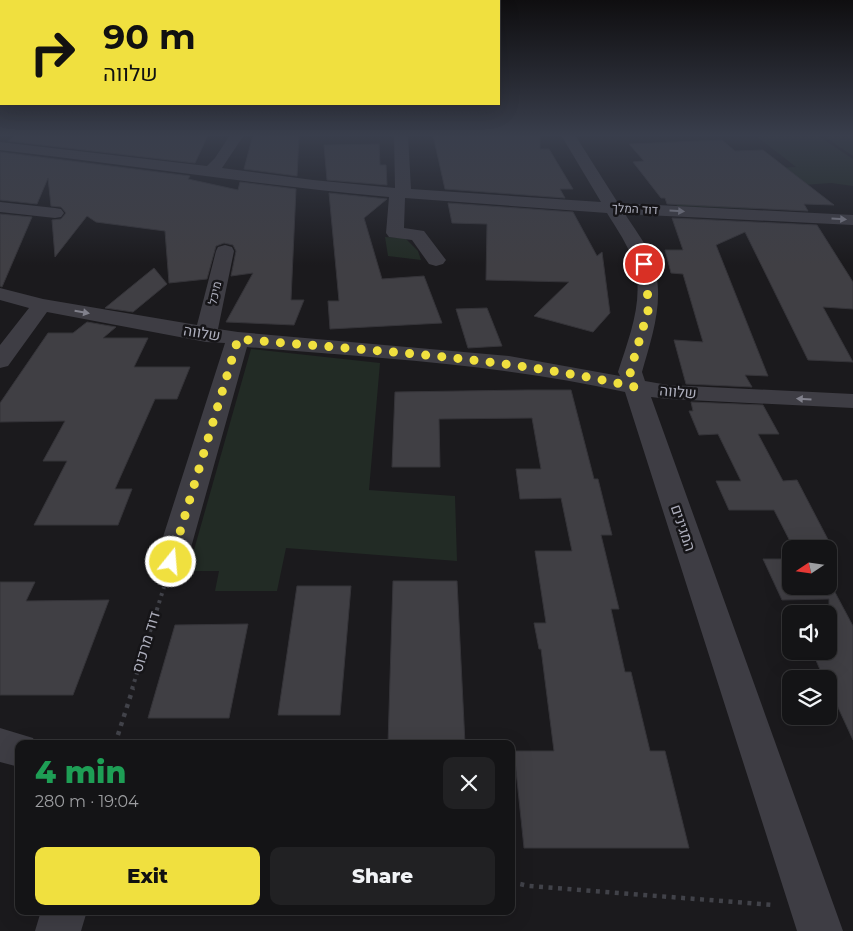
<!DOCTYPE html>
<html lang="en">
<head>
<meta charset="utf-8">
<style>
  :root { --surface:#141416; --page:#212123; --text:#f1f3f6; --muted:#9d9ea1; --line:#333335; --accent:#f0e03f }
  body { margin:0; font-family:Montserrat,Heebo,sans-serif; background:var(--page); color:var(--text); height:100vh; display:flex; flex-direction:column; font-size:19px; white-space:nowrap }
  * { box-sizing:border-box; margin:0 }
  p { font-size:16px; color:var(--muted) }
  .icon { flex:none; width:28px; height:28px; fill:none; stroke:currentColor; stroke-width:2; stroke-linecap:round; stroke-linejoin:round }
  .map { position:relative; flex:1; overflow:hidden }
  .side { position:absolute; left:15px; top:740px; width:500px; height:175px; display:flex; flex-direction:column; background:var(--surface); border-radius:10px; box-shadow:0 5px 20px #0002,0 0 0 1px var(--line) }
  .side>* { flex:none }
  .hud { position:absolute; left:0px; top:0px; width:500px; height:105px; box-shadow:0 5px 20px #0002,0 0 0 1px var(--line); background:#f0e03f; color:#111; overflow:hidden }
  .needle { width:32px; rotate:257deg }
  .tools { position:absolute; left:782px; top:540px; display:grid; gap:10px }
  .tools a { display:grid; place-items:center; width:55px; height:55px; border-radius:10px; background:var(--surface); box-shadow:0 5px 20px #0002,0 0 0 1px var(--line); font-size:25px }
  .pin { position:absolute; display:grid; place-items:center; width:42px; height:42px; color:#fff; margin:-21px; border:2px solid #fff; border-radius:50%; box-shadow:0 1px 5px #0007 }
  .me { position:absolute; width:55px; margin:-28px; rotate:17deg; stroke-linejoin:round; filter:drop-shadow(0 0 4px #0008) }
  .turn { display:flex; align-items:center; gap:18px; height:105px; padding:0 20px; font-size:22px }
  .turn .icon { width:65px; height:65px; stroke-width:2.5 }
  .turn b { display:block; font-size:35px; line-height:42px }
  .round { display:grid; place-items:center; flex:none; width:52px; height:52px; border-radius:10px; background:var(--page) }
  .head { display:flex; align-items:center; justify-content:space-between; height:85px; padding:0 20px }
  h1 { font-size:30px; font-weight:800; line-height:38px; color:#1e9e55 }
  .cta { display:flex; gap:10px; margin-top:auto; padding:10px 20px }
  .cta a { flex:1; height:58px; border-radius:10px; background:var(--accent); color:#111; font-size:20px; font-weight:800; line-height:58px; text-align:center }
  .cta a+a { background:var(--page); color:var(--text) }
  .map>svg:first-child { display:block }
  .green { fill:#222b25 }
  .building { fill:#403f44; stroke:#353439 }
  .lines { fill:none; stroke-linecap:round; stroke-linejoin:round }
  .path-far1 { stroke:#414249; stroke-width:4; stroke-dasharray:3 4.5; stroke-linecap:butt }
  .path { stroke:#414249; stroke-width:4.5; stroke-dasharray:4 5.5; stroke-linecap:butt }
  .minor { fill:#3e3d44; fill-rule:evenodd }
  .oneway { fill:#81818c }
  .route { stroke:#f0e03f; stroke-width:9; stroke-dasharray:0 16.2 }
  .labels { text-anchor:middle; stroke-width:5; stroke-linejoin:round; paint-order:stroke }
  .far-street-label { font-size:12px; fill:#adaebc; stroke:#161518 }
  .street-label { font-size:15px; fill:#adaebc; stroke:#161518 }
</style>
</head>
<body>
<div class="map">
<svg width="853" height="931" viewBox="0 0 853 931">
  <rect width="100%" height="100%" fill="#1b1a1d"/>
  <g class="green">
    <path d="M 755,135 L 817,135 L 853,159 L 853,186 L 831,183 L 747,189 L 757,209 L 677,206 L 670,191 L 723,170 L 796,167 Z"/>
    <path d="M 822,135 L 853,135 L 853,156 Z"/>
    <path d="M 385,237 L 405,238 L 418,251 L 421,260 L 388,256 Z"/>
    <path d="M 251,349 L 380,363 L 369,490 L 455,496 L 457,561 L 286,548 L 277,591 L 215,591 L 219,571 L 188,571 Z"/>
  </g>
  <g class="building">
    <path d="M 16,135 L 208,135 L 195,163 L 8,141 Z"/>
    <path d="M 253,135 L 299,135 L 297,176 L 244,169 Z"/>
    <path d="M 433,135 L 540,135 L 540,149 L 549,149 L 573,189 L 560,189 L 565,198 L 445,189 Z"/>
    <path d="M 722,140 L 735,151 L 763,150 L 834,205 L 804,204 L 808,211 L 667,204 L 665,198 L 661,198 L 633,162 L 644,161 L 629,144 Z"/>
    <path d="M 379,144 L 380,165 L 386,165 L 387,185 L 327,180 L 324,145 Z"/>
    <path d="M 0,152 L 190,176 L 188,179 L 238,190 L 240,182 L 296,189 L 291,300 L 304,300 L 294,325 L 226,322 L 253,273 L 231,276 L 236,251 L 233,245 L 224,243 L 216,246 L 207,279 L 169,283 L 165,231 L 96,222 L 87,216 L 55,257 L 52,220 L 61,219 L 66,213 L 61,207 L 51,206 L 48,178 L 37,204 L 0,200 Z"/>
    <path d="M 329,193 L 387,199 L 364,218 L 382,279 L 424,276 L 442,323 L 330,329 L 328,301 L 339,301 Z"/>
    <path d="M 448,203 L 573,212 L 597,256 L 602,252 L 610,313 L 593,332 L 534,316 L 569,282 L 486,280 L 487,224 L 452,223 Z"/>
    <path d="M 0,214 L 32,217 L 2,287 L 0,286 Z"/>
    <path d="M 672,218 L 817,225 L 853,282 L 853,309 L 823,307 L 853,362 L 808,360 L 745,232 L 716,245 L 768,376 L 745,375 L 752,387 L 686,384 L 674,340 L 703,342 L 683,274 L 671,273 L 665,250 L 683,250 Z"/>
    <path d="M 154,268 L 167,284 L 133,312 L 105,308 Z"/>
    <path d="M 487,308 L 502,346 L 468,348 L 456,309 Z"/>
    <path d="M 87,322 L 116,327 L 103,338 L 148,338 L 134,367 L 190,367 L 177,399 L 155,399 L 115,489 L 132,489 L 118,525 L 34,525 L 67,461 L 43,461 L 65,421 L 0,422 L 0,403 L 48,333 L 73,333 Z"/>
    <path d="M 527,390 L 571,390 L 594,479 L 598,479 L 612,535 L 601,535 L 619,609 L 611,609 L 625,672 L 631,672 L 650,751 L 665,751 L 689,848 L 524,848 L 514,751 L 554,751 L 541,649 L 539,649 L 534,623 L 546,623 L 535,551 L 572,551 L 561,498 L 520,499 L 516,469 L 541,469 L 532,418 L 439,419 L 440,467 L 392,467 L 395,392 Z"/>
    <path d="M 691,402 L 763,405 L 779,434 L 758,434 L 783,481 L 797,480 L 834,551 L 829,551 L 829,549 L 794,549 L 774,510 L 729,510 L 716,481 L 741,481 L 718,434 L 699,435 L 689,411 L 693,411 Z"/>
    <path d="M 763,559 L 791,559 L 791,586 L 829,586 L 829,581 L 853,626 L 853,740 L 829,688 L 829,679 L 824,679 L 812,651 L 829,651 L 829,599 L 782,600 Z"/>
    <path d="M 393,581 L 457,581 L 465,744 L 388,744 Z"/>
    <path d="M 0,582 L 35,582 L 26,601 L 109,600 L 73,695 L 0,695 Z"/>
    <path d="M 297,586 L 351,586 L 340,715 L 278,715 Z"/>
    <path d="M 248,624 L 229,718 L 148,718 L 175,625 Z"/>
  </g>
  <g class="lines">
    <path class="path-far1" d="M 132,689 L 164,587"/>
    <g class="path">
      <path d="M 115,744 L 133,688"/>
      <path d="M 511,882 L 529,886 L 773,905"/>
    </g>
    <g class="minor">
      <path d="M 230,135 L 244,135 L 222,168 L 313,180 L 395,188 L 394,135 L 408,135 L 411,189 L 601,202 L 561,135 L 575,135 L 618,203 L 853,215 L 853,225 L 625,214 C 633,227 643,239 649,253 C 668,292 653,333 642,372 L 645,381 L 668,385 L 853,394 L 853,408 L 668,399 L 651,397 L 843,931 L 797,931 L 625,392 C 501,364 373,358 247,347 L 187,562 L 182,570 L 171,573 L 160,570 L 155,562 L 225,343 L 206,342 L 47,312 L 8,366 L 0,368 L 0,345 L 29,308 L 0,300 L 0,288 L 43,299 L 197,325 L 216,251 L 218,247 L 225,245 L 232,247 L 234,251 L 218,329 L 238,332 L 509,356 L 620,376 L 618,372 C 630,334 648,292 630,253 C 624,239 615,226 607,213 L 405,198 L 404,228 L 424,231 L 446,260 L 443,264 L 436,266 L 429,264 L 412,240 L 389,237 L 386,233 L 389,197 C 259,185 130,165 0,150 L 0,142 L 207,166 L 215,158 Z"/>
      <path d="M 0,202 L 55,208 L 61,209 L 64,213 L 61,217 L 55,218 L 0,212 Z"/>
      <path d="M 0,728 L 33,738 L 36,744 L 19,744 L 19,767 L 0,762 Z"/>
      <path d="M 41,911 L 87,911 L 81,931 L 35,931 Z"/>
    </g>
  </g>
  <defs><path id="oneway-solid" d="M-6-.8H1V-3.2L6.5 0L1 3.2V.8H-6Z" transform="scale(1.25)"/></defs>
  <g class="oneway">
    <use href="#oneway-solid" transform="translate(677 211) rotate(3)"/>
    <use href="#oneway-solid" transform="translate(839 219) rotate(3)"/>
    <use href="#oneway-solid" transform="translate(82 312) rotate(10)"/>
    <use href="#oneway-solid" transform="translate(804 399) rotate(-177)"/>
  </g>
  <linearGradient id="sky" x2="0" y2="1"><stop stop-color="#0f0e10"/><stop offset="0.51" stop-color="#393e4c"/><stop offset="1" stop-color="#393e4c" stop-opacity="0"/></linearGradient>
  <rect width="853" height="265" fill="url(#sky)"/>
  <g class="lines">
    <path class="route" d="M 171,562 L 238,339 C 371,351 505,357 635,387 L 630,372 L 648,311 L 647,275 L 644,264"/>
  </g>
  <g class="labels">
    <g class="far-street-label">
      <text transform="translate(635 209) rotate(3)" y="4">דוד המלך</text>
      <text transform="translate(215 293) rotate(-77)" y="4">מיכל</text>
    </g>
    <g class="street-label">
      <text transform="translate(202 333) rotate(9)" y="5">שלווה</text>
      <text transform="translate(678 392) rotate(5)" y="5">שלווה</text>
      <text transform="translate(683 528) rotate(71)" y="5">המגינים</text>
      <text transform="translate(146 642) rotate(-73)" y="5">דוד מרכוס</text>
    </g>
  </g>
</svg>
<div class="tools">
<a><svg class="needle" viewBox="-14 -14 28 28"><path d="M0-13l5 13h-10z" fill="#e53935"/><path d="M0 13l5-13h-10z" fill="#9d9ea1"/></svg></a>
<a><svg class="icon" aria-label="sound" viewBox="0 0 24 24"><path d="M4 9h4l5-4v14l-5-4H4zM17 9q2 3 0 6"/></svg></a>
<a><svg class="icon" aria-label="layers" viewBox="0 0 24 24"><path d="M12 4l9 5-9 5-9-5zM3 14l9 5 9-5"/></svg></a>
</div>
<div class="pin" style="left:644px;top:264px;background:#d93025"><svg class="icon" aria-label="arrive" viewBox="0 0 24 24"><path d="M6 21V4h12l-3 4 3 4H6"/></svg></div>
<svg class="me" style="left:171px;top:562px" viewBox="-20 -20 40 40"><circle r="17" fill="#f0e03f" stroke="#fff" stroke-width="3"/><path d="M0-11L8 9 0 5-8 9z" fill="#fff"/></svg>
<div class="hud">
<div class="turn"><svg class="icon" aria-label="right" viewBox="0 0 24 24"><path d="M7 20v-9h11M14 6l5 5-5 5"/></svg><div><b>90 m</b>שלווה</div></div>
</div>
<section class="side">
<div class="head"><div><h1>4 min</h1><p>280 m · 19:04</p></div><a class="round"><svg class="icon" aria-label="close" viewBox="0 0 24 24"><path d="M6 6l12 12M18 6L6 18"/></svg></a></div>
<div class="cta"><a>Exit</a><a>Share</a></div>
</section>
</div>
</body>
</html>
